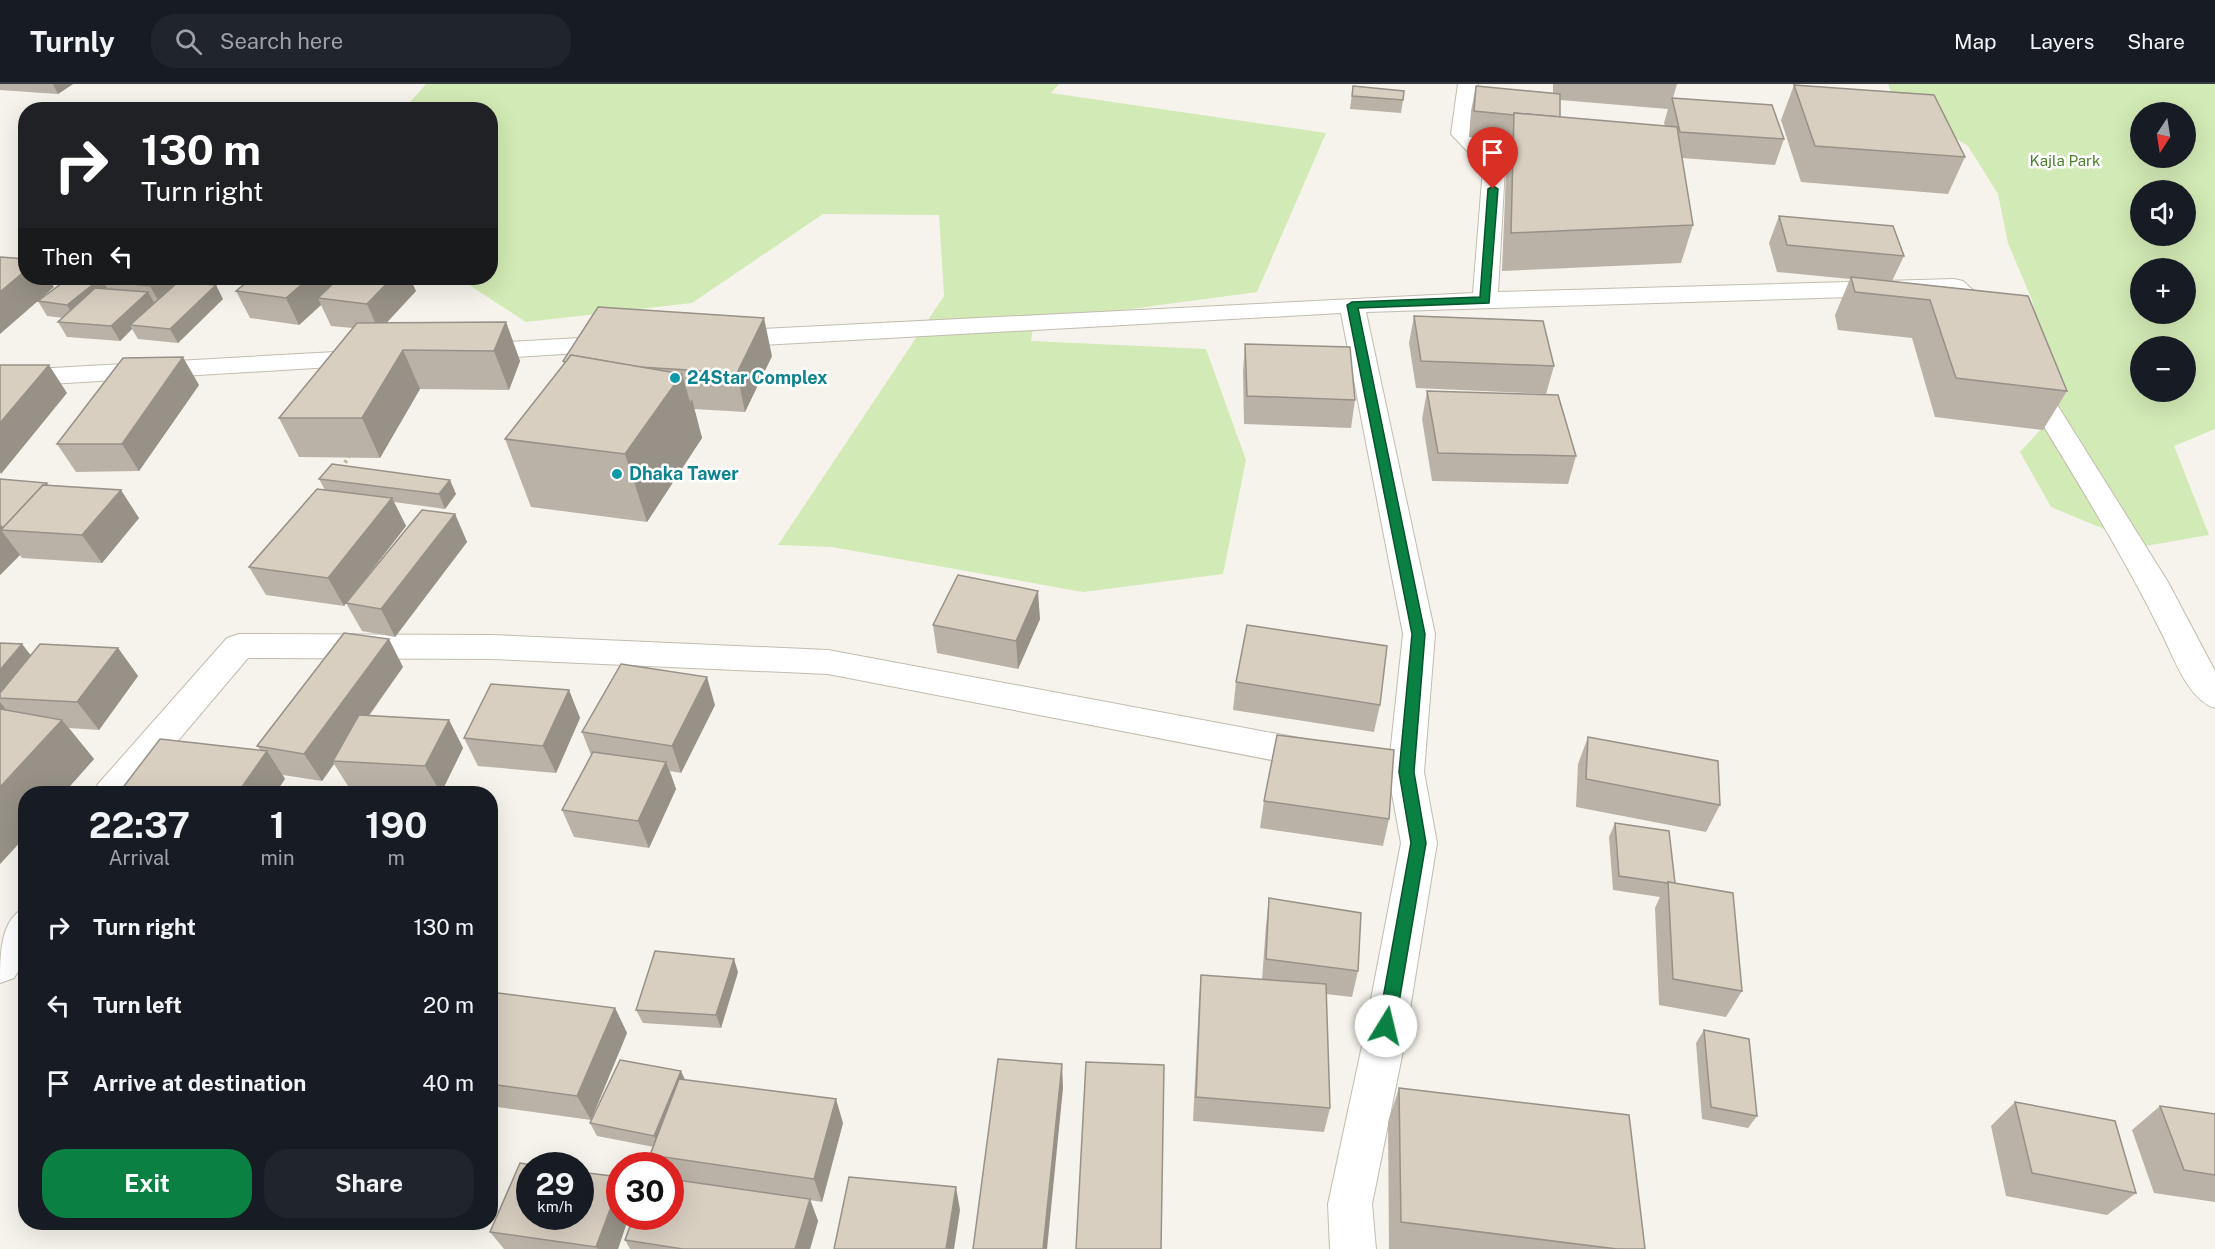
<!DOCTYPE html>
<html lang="en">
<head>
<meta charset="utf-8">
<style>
  :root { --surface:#171b24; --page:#20242c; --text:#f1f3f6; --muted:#9ea1a6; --line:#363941; --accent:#0b8043 }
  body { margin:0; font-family:"Public Sans",sans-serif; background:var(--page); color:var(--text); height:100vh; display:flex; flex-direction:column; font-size:22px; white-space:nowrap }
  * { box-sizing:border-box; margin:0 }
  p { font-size:20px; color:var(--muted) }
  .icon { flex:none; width:33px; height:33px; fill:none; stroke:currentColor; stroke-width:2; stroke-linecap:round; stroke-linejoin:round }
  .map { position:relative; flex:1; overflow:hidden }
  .details { position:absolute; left:18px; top:702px; width:480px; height:444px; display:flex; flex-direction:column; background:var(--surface); border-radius:24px; box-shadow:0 6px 24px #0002 }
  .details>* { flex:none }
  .top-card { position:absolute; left:18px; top:18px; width:480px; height:183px; border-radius:24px; box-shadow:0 6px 24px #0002; background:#202124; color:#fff; overflow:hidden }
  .needle { width:39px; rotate:192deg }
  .buttons { position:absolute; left:2130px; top:18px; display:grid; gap:12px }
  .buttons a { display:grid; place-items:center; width:66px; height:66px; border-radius:50%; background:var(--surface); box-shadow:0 6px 24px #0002; font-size:30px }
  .speed { position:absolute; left:516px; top:1068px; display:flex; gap:12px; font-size:30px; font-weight:700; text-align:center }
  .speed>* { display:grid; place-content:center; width:78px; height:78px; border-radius:50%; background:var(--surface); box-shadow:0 6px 24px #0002; line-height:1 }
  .speed small { font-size:15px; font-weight:400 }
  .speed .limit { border:9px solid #d22; background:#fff; color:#111 }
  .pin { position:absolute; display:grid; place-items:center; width:51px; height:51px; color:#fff; margin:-62px -26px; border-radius:50% 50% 50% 0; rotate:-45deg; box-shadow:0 0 6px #0007 }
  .pin .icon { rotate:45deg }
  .me { position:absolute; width:66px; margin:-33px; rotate:9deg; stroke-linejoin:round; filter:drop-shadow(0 0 4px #0008) }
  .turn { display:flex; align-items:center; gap:21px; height:126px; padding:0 24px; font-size:27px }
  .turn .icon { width:78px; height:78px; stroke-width:2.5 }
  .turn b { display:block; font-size:42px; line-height:51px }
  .then { display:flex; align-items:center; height:57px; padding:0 24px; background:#0003; gap:12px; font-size:22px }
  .eta { display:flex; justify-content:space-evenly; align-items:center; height:102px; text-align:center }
  .eta b { font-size:36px; font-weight:700; line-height:42px }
  .primary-button { display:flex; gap:12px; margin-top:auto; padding:12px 24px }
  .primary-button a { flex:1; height:69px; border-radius:24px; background:var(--accent); color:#fff; font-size:24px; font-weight:700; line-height:69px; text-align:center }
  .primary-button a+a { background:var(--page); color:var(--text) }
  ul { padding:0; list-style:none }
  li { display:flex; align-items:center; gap:18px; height:78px; padding:0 24px }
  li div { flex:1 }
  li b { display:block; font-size:22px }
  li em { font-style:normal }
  header { display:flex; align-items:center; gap:36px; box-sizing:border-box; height:84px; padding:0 30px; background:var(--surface); border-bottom:2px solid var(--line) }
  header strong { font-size:28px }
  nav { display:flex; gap:33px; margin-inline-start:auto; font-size:21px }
  .search { width:420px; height:54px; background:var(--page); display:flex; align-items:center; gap:15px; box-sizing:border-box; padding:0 21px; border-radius:24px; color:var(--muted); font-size:22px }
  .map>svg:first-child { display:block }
  .green { fill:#d2eab5; fill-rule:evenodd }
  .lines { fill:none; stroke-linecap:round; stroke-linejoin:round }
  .minor-casing { stroke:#c2bbae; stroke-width:2 }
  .path { stroke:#c4b79f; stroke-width:4; stroke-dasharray:3 3; stroke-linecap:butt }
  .minor { fill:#fff; fill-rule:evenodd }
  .wall { fill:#bab2a6; fill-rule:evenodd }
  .shaded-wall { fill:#979187 }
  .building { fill:#d8cfc1; stroke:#979187; stroke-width:1.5 }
  .route { fill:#0b8043; stroke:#07532c; stroke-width:1.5 }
  .culture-dot { fill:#0f9aa8; stroke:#fff; stroke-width:2 }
  .labels { text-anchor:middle; stroke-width:5; stroke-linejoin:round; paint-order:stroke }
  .far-park-label { font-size:15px; fill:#4a7f2a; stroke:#fff }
  .culture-label { font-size:18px; font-weight:bold; fill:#0d838f; stroke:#fff; text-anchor:start }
</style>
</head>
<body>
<header>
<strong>Turnly</strong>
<div class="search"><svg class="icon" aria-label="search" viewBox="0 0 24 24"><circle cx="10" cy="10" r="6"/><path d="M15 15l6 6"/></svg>Search here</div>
<nav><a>Map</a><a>Layers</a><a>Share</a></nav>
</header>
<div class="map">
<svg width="2215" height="1165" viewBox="0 0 2215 1165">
  <rect width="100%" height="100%" fill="#f6f3ec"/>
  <g class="green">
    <path d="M 426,0 L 1059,0 L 1051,9 L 1326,49 L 1257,208 L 1034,238 L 1031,257 L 1206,265 L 1246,376 L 1223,490 L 1083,508 L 832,463 L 778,461 L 944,212 L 939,131 L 823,130 L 692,219 L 526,238 L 466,199 L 347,194 L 490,194 L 490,26 L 404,25 Z"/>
    <path d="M 1888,0 L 2215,0 L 2215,345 L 2174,362 L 2209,451 L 2145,462 L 2051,423 L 2020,368 L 2057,328 L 2032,216 L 2008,159 L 1998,110 L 1968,62 L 1894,17 ZM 2140,28 L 2186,28 L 2186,74 L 2140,74 ZM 2140,106 L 2186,106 L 2186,152 L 2140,152 ZM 2140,184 L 2186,184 L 2186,230 L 2140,230 ZM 2140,262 L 2186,262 L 2186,308 L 2140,308 Z"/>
  </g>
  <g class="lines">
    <g class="minor-casing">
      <g id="minor">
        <path d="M 1458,0 L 1478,0 L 1473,49 L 1505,83 L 1498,208 L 1954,195 L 1963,197 L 2003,233 L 1999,238 C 1978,244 1963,223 1948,210 L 1366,228 L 1435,550 L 1424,688 L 1437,759 L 1404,962 L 1372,1120 L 1376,1165 L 1330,1165 L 1328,1120 L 1362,962 L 1401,759 L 1390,699 L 828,590 L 492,575 L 248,574 L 133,710 L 93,710 L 98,700 L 227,554 L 239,550 L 492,551 L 828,566 L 1390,671 L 1403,550 L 1341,229 L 725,263 L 716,261 L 712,255 L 716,249 L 725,247 L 1473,209 L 1483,84 L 1451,50 Z"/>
        <path d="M 616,252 L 625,254 L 629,260 L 625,266 L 470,276 L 461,274 L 457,268 L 461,262 L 470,260 Z"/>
        <path d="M 371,266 L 380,268 L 384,274 L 380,280 L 0,303 L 0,287 Z"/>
        <path d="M 2028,287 L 2037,289 L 2041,295 L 2168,498 L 2215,587 L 2215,624 C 2187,615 2174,573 2161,548 C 2118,461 2065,378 2015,295 L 2019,289 Z"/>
        <path d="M 26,823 L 26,875 L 14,894 L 0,899 C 0,870 0,835 26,823 Z"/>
      </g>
    </g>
    <path class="path" d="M 342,384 L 350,370"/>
    <use href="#minor" class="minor"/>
  </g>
  <g class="wall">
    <path d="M 0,0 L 73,0 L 58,10 L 0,6 Z"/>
    <path d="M 1553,0 L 1677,0 L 1673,14 L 1784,55 L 1775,81 L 1682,74 L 1693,141 L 1681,179 L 1502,187 L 1507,65 L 1508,57 L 1469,53 L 1471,27 L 1476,2 L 1553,9 ZM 1560,16 L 1668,25 L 1664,39 L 1665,42 L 1560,33 Z"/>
    <path d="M 1794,1 L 1965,73 L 1948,110 L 1801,98 L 1781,36 Z"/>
    <path d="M 1353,2 L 1403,16 L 1401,29 L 1350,25 Z"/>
    <path d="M 1779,132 L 1904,172 L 1892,197 L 2028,212 L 2067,307 L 2043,346 L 1935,333 L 1912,254 L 1838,246 L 1835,231 L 1850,195 L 1777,188 L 1769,159 Z"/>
    <path d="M 69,194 L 185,194 L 180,198 L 223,215 L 178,259 L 138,255 L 132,245 L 120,257 L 67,253 L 58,238 L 64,234 L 47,232 L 38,217 Z"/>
    <path d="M 236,207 L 416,207 L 386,239 L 506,238 L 520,277 L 509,306 L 420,305 L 380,374 L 299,373 L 279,334 L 353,244 L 331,242 L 321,221 L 299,241 L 250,234 Z"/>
    <path d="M 1414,232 L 1554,282 L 1546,310 L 1416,304 L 1409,259 Z"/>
    <path d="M 1245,260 L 1355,316 L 1351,344 L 1244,340 L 1243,288 Z"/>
    <path d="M 772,272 L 745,328 L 694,325 L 702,354 L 647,438 L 531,423 L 505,355 L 564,280 L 563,277 Z"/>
    <path d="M 199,301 L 139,387 L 76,388 L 57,360 Z"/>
    <path d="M 1427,307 L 1576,372 L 1568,400 L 1432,397 L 1422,335 Z"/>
    <path d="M 0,395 L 47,399 L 49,402 L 139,434 L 102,479 L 22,474 L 20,471 L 0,491 Z"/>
    <path d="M 319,395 L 456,410 L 445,425 L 394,418 L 406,442 L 344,522 L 266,511 L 249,483 L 325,406 Z"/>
    <path d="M 455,430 L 467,458 L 395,553 L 362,547 L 346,519 Z"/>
    <path d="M 1040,535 L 1018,585 L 937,569 L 933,541 Z"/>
    <path d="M 0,559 L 31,571 L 118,564 L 138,592 L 99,646 L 69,644 L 94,675 L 0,780 Z"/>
    <path d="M 403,583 L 369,632 L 449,636 L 463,664 L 441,709 L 350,705 L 334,680 L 322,697 L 283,691 L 285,695 L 257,662 Z"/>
    <path d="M 1236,598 L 1380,621 L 1374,648 L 1233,626 Z"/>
    <path d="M 569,606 L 580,634 L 556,689 L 478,682 L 464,654 Z"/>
    <path d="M 715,621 L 681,689 L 670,687 L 676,705 L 649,764 L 574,753 L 562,726 L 591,671 L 582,648 Z"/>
    <path d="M 1588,653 L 1720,721 L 1706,748 L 1576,723 L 1578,680 Z"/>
    <path d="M 1264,717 L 1389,735 L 1383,762 L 1260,744 Z"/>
    <path d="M 1615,739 L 1675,799 L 1742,907 L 1726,933 L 1659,921 L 1655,824 L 1660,813 L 1613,806 L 1609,753 Z"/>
    <path d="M 1269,814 L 1358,887 L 1352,913 L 1326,910 L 1330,1024 L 1324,1048 L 1193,1037 L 1199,917 L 1201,891 L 1262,896 L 1266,841 Z"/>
    <path d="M 738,888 L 721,944 L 643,939 L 636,926 Z"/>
    <path d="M 490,924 L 615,924 L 627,949 L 591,1036 L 490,1022 Z"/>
    <path d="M 1704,946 L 1757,1032 L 1748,1044 L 1702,1035 L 1696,959 Z"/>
    <path d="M 685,996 L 843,1039 L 822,1118 L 810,1116 L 818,1137 L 810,1165 L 630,1165 L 625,1156 L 670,1132 L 670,1082 L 656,1082 L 650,1071 L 654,1063 L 597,1052 L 590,1039 Z"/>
    <path d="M 1399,1004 L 1645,1165 L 1389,1165 L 1388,1038 Z"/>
    <path d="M 2015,1018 L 2136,1109 L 2107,1131 L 2006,1112 L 1991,1042 Z"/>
    <path d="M 2160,1022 L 2215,1030 L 2215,1118 L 2154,1109 L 2132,1046 Z"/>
    <path d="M 620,1132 L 629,1132 L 618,1165 L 504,1165 L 490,1148 Z"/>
  </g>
  <g class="shaded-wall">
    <path d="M 53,0 L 73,0 L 58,10 Z"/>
    <path d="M 26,186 L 26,194 L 48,194 L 54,203 L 0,250 L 0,208 Z"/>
    <path d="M 101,194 L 126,194 L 103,197 L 109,207 L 75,235 L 67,221 Z"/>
    <path d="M 161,194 L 185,194 L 158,216 L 150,202 Z"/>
    <path d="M 309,194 L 339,194 L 318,214 L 321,221 L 299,241 L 286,214 Z"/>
    <path d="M 392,194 L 410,194 L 416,207 L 379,247 L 367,220 Z"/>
    <path d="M 216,201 L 223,215 L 178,259 L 170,245 Z"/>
    <path d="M 148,208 L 156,222 L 130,241 L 132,245 L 120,257 L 111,242 Z"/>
    <path d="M 764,234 L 772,272 L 745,328 L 737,289 Z"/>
    <path d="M 506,238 L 520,277 L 509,306 L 494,267 Z"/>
    <path d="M 403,266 L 420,305 L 380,374 L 362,334 Z"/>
    <path d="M 183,273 L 199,301 L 139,387 L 122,360 Z"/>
    <path d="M 49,281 L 67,309 L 1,390 L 0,388 L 0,339 Z"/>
    <path d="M 682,290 L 690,318 L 692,315 L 702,354 L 647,438 L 625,370 Z"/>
    <path d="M 450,396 L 456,410 L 445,425 L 439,410 Z"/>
    <path d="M 121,406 L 139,434 L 102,479 L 82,451 Z"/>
    <path d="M 392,414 L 406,442 L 344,522 L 328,494 Z"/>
    <path d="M 455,430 L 467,458 L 395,553 L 381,525 Z"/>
    <path d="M 0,441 L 4,446 L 1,446 L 20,471 L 0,491 Z"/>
    <path d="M 1038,507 L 1040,535 L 1018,585 L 1016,557 Z"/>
    <path d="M 389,555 L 403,583 L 336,677 L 333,677 L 334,680 L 322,697 L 304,670 Z"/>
    <path d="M 22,560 L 44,588 L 0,614 L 0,586 Z"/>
    <path d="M 118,564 L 138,592 L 99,646 L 77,618 Z"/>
    <path d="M 707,593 L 715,621 L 681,689 L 672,662 Z"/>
    <path d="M 569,606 L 580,634 L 556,689 L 543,662 Z"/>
    <path d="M 0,618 L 10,630 L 0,629 Z"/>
    <path d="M 62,636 L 94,675 L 63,710 L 26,710 L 26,752 L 0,780 L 0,703 Z"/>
    <path d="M 449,636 L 463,664 L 441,709 L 425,682 Z"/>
    <path d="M 267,667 L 285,695 L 275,710 L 237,710 Z"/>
    <path d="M 666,678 L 676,705 L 649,764 L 638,737 Z"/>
    <path d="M 734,875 L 738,888 L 721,944 L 716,931 Z"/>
    <path d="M 615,924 L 627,949 L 591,1036 L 577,1012 Z"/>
    <path d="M 1062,980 L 1063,1004 L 1047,1165 L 1043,1165 Z"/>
    <path d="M 681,987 L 687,1000 L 660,1064 L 654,1052 Z"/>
    <path d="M 836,1015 L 843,1039 L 822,1118 L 814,1095 Z"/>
    <path d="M 620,1099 L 620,1132 L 629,1132 L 618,1165 L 598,1165 L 596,1163 Z"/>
    <path d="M 956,1103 L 960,1126 L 954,1165 L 946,1165 Z"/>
    <path d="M 810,1115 L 818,1137 L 810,1165 L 795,1165 Z"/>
  </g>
  <g class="building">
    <path d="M 1794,1 L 1934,11 L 1965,73 L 1815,62 Z"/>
    <path d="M 1353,2 L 1404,7 L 1403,16 L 1352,12 Z"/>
    <path d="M 1476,2 L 1560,10 L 1560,33 L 1514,29 L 1514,31 L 1474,27 Z"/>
    <path d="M 1672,14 L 1772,21 L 1784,55 L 1680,48 Z"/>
    <path d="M 1514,29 L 1677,43 L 1693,141 L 1511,149 Z"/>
    <path d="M 1779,132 L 1893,142 L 1904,172 L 1787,161 Z"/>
    <path d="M 0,173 L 26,175 L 26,186 L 0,208 Z"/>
    <path d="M 1851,193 L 2028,212 L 2067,307 L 1956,294 L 1930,216 L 1855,208 Z"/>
    <path d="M 69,194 L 101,194 L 67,221 L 38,217 Z"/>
    <path d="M 108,194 L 161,194 L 150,202 L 103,197 Z"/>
    <path d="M 252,194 L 309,194 L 286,214 L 236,207 Z"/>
    <path d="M 339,194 L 392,194 L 367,220 L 318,214 Z"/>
    <path d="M 178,198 L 216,201 L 170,245 L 130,241 Z"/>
    <path d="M 95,204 L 148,208 L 111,242 L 58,238 Z"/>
    <path d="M 598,223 L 764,234 L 737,289 L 639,283 L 571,271 L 566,278 L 563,277 Z"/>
    <path d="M 1414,232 L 1543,237 L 1554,282 L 1421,277 Z"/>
    <path d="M 506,238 L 494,267 L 403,266 L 362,334 L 279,334 L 357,239 Z"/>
    <path d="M 1245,260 L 1350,263 L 1355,316 L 1247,312 Z"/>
    <path d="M 571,271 L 682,290 L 625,370 L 505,355 Z"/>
    <path d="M 183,273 L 122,360 L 57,360 L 123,274 Z"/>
    <path d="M 0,281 L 49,281 L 0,339 Z"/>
    <path d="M 1427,307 L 1558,311 L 1576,372 L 1438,369 Z"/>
    <path d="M 332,380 L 450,396 L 439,410 L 319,395 Z"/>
    <path d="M 0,395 L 47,399 L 44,402 L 43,401 L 3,444 L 0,441 Z"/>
    <path d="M 43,401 L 121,406 L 82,451 L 1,446 Z"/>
    <path d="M 317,405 L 392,414 L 328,494 L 249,483 Z"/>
    <path d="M 422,426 L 455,430 L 381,525 L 346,519 Z"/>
    <path d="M 958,491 L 1038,507 L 1016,557 L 933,541 Z"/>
    <path d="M 1247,541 L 1387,562 L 1380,621 L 1236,598 Z"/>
    <path d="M 344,549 L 389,555 L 304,670 L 257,662 Z"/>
    <path d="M 0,559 L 22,560 L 0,586 Z"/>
    <path d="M 40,560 L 118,564 L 77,618 L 0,614 L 0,609 Z"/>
    <path d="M 621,580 L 707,593 L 672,662 L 582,648 Z"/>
    <path d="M 491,600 L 569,606 L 543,662 L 464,654 Z"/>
    <path d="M 0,625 L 62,636 L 0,703 Z"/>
    <path d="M 359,631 L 449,636 L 425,682 L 333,677 Z"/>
    <path d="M 1277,651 L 1394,666 L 1389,735 L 1264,717 Z"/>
    <path d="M 1588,653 L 1718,677 L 1720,721 L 1586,695 Z"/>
    <path d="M 160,655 L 267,667 L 237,710 L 118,710 Z"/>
    <path d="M 593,668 L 666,678 L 638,737 L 562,726 Z"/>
    <path d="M 1615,739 L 1669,747 L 1675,799 L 1668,798 L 1667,799 L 1619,792 Z"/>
    <path d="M 1668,798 L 1733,809 L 1742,907 L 1673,895 Z"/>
    <path d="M 1269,814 L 1361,829 L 1358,887 L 1266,875 Z"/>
    <path d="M 655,867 L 734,875 L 716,931 L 636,926 Z"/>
    <path d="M 1201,891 L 1326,900 L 1330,1024 L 1196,1013 Z"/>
    <path d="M 498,909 L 615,924 L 577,1012 L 490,1000 L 490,924 Z"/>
    <path d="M 1704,946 L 1749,955 L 1757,1032 L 1711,1023 Z"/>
    <path d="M 998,975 L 1062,980 L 1043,1165 L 973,1165 Z"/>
    <path d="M 620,976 L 681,987 L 654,1052 L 590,1039 Z"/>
    <path d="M 1086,978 L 1164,981 L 1161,1165 L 1076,1165 Z"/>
    <path d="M 679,995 L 836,1015 L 814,1095 L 650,1071 Z"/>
    <path d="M 1399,1004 L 1629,1031 L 1645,1165 L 1617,1165 L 1401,1138 Z"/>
    <path d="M 2015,1018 L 2115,1037 L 2136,1109 L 2032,1089 Z"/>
    <path d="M 2160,1022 L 2215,1030 L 2215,1091 L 2184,1086 Z"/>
    <path d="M 520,1079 L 537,1082 L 530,1082 L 530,1132 L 580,1132 L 580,1088 L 620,1093 L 620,1099 L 596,1163 L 490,1148 Z"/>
    <path d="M 849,1093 L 956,1103 L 946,1165 L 834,1165 Z"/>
    <path d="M 670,1095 L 810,1115 L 795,1165 L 683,1165 L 625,1156 L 634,1132 L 670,1132 Z"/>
  </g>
  <path class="route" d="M 1493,102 L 1498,105 L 1489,219 L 1358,224 L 1425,550 L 1414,688 L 1426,759 L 1395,942 L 1392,947 L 1386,949 L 1380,947 L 1378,942 L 1411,759 L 1399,688 L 1412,550 L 1347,221 L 1352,218 L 1480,213 L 1488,105 Z"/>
  <g class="culture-dot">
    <circle cx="675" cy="294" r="6"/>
    <circle cx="617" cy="390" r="6"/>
  </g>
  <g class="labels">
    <g class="far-park-label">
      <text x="2065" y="82">Kajla Park</text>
    </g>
    <g class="culture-label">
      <text x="687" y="300">24Star Complex</text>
      <text x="629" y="396">Dhaka Tawer</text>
    </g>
  </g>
</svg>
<div class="buttons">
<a><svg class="needle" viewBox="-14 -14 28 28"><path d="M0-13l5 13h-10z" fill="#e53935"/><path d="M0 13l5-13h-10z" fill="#9ea1a6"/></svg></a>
<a><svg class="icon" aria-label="sound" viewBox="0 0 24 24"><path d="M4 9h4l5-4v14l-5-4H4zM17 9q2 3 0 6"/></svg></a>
<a>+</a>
<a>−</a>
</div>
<div class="speed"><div>29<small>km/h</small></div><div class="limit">30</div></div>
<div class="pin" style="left:1493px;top:105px;background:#d93025"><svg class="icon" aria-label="arrive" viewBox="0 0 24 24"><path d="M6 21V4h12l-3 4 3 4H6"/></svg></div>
<svg class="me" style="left:1386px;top:942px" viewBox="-20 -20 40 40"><circle r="19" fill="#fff"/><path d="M0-13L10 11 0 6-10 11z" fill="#0b8043"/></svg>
<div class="top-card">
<div class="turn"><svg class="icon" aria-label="right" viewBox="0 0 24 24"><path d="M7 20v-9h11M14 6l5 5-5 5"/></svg><div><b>130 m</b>Turn right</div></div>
<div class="then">Then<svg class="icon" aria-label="left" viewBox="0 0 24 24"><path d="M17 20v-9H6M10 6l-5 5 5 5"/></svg></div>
</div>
<section class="details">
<div class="eta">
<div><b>22:37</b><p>Arrival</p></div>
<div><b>1</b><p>min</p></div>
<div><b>190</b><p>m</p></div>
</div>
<ul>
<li><svg class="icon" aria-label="right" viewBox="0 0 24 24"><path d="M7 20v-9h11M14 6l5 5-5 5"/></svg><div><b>Turn right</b></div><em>130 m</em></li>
<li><svg class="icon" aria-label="left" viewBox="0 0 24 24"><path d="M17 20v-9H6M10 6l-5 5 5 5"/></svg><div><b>Turn left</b></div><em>20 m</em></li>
<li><svg class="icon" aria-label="arrive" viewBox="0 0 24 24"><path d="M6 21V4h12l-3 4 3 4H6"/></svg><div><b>Arrive at destination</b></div><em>40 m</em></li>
</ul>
<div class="primary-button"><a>Exit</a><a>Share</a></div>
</section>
</div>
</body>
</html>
